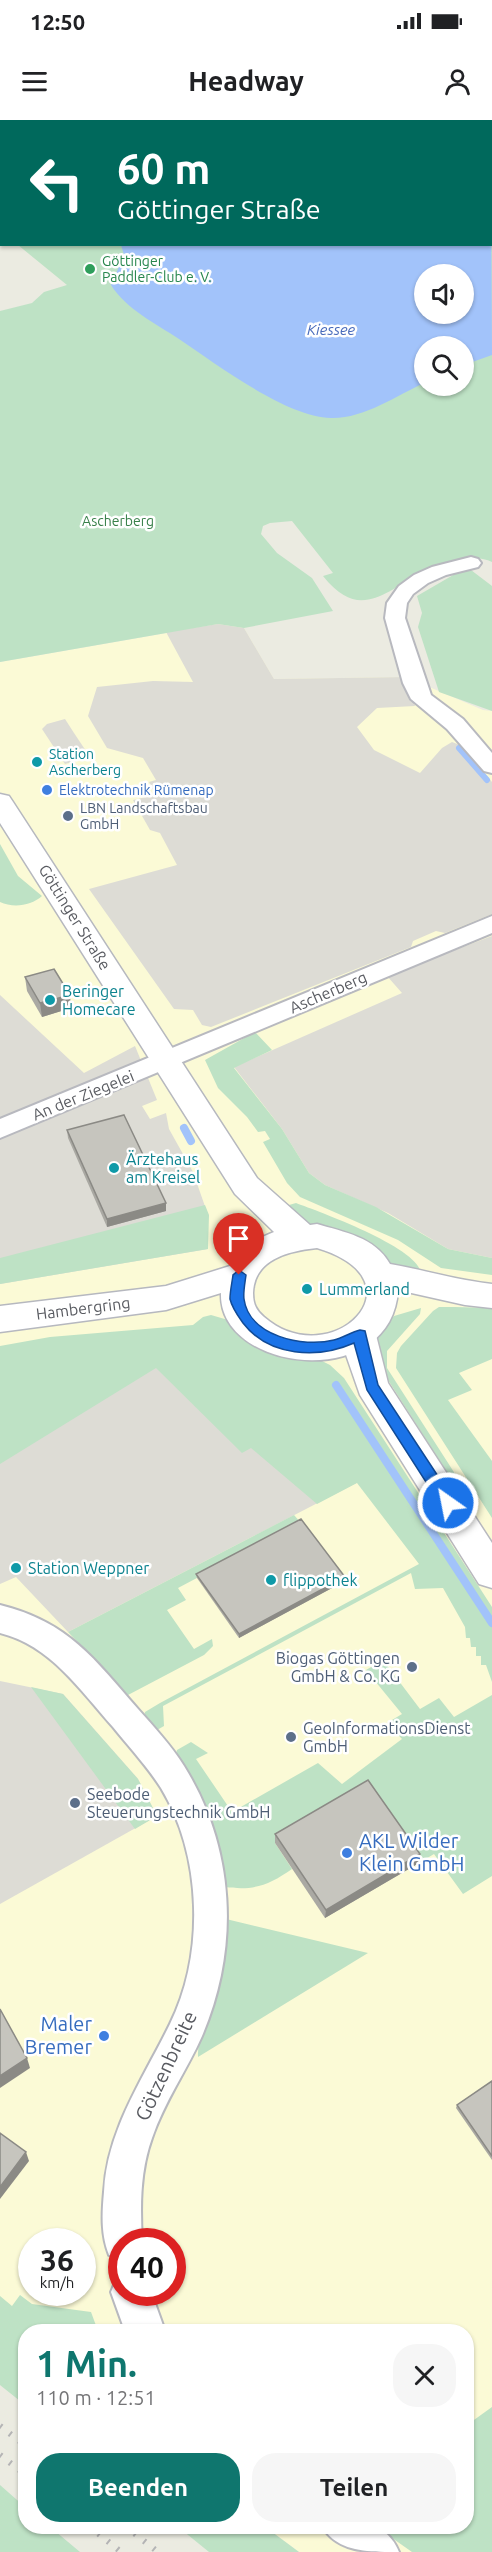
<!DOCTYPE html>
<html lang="de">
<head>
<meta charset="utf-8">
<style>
  :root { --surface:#fff; --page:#f6f6f6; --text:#202124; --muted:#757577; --accent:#0f766e }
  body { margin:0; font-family:Ubuntu,sans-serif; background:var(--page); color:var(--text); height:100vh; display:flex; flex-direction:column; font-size:22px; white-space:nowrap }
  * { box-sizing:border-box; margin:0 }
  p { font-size:20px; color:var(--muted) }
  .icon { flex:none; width:33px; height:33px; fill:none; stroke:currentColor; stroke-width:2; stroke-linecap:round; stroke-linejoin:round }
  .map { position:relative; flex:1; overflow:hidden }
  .side { position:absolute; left:18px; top:2204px; width:456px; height:210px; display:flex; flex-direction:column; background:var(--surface); border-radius:24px; box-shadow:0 2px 4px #0004 }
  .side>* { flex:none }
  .top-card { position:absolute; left:0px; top:0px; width:492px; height:126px; box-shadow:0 2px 4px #0004; background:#00695c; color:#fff; overflow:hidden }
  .fabs { position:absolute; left:414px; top:144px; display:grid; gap:12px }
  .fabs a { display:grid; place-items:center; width:60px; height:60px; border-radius:50%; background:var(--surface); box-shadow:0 2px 4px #0004; font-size:30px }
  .speed { position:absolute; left:18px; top:2108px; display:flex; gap:12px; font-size:30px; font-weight:700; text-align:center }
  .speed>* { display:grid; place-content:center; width:78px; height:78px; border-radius:50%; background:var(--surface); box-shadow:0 2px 4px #0004; line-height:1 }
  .speed small { font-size:15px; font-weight:400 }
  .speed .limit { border:9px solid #d22; background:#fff; color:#111 }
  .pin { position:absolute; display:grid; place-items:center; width:51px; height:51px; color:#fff; margin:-62px -26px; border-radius:50% 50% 50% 0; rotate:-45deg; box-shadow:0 0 6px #0007 }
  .pin .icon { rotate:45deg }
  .me { position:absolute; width:66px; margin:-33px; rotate:327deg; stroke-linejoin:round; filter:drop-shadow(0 0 4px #0008) }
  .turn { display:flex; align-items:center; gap:21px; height:126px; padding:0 18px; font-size:27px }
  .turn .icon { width:78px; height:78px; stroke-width:2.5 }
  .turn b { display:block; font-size:42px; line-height:51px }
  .round { display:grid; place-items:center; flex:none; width:63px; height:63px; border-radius:24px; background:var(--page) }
  .overview { display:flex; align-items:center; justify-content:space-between; height:102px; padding:0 18px }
  h1 { font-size:36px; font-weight:600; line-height:45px; color:var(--accent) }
  .action { display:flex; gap:12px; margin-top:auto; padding:12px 18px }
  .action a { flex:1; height:69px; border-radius:24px; background:var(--accent); color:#fff; font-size:24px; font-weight:600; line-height:69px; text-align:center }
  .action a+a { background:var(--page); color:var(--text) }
  .status { display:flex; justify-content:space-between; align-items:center; height:42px; padding:0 30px; background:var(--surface); direction:ltr }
  .status svg { height:16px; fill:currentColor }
  header { display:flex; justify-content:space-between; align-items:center; height:78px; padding:0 18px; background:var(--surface); font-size:27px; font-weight:600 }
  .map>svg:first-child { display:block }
  .commercial { fill:#fbfad6; fill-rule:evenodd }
  .industrial { fill:#dddcd5 }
  .green { fill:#bee2c5; fill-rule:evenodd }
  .water { fill:#a2c3fa; fill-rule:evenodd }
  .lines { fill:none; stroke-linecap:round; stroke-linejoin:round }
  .stream-far1 { stroke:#a2c3fa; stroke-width:6 }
  .stream { stroke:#a2c3fa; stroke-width:8 }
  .minor-casing { stroke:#b8b9bf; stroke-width:4 }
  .tertiary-casing { stroke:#b8b9bf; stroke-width:3 }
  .secondary-casing { stroke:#b6b8bf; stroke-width:3 }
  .minor { fill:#fff; fill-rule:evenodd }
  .tertiary { fill:#fff; fill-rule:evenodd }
  .secondary { fill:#fff; fill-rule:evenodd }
  .rail { stroke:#b4b4b5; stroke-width:6; stroke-dasharray:2 10; stroke-linecap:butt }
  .wall { fill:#aaa9a3 }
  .shaded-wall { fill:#8b8a85 }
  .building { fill:#c6c5be; stroke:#8b8a85; stroke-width:1.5 }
  .route { fill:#1a73e8; stroke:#114b97; stroke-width:1.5 }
  .leisure-dot { fill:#2e9e5b; stroke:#fff; stroke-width:2 }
  .culture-dot { fill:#0f9aa8; stroke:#fff; stroke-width:2 }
  .shop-dot { fill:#3f7fe0; stroke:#fff; stroke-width:2 }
  .service-dot { fill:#5c6f8a; stroke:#fff; stroke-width:2 }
  .labels { text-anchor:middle; stroke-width:5; stroke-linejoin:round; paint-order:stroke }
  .far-leisure-label { font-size:14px; fill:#27864d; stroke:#fff; text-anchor:start }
  .far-park-label { font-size:14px; fill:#39804a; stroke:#fff }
  .far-culture-label { font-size:14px; fill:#0d838f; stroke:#fff; text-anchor:start }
  .far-shop-label { font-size:14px; fill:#366cbe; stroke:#fff; text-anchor:start }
  .far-service-label { font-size:14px; fill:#4e5e75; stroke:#fff; text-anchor:start }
  .far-water-label { font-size:15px; font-style:italic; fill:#476abb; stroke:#fff }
  .street-label { font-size:16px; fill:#595b61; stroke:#fff }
  .culture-label { font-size:16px; fill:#0d838f; stroke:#fff; text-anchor:start }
  .service-label { font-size:16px; fill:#4e5e75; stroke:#fff; text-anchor:start }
  .near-shop-label { font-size:20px; fill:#366cbe; stroke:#fff; text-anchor:start }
  .near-street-label { font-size:20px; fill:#595b61; stroke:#fff }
</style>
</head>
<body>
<div class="status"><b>12:50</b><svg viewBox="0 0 49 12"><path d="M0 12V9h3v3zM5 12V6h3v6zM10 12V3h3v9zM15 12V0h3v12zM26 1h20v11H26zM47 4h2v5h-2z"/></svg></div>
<header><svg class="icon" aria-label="menu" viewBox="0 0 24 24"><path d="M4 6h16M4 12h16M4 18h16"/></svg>Headway<svg class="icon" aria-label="person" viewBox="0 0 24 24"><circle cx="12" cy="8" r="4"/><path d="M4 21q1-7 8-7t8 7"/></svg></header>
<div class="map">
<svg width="492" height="2432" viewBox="0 0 492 2432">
  <rect width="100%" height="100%" fill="#ebebe1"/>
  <path class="commercial" d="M 218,504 L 244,508 L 274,559 L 406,557 L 483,590 L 492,591 L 492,2432 L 299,2432 L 264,2406 L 466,2406 L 466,2211 L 30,2211 L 0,2188 L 0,542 ZM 32,2121 L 82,2121 L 82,2172 L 32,2172 ZM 122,2121 L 172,2121 L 172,2172 L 122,2172 Z"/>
  <g class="industrial">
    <path d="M 218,504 L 244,508 L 274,559 L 406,557 L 415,586 L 377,588 L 357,607 L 374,630 L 420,653 L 442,628 L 452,622 L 460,625 L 492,662 L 492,794 L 445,813 L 436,811 L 413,821 L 411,827 L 211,907 L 202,905 L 193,890 L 174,889 L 89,769 L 177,745 L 160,713 L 150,710 L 133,680 L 155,675 L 149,662 L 156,660 L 143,638 L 107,628 L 88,596 L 97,567 L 153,561 L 193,562 L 166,512 Z"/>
    <path d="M 65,599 L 74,613 L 90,637 L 65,644 L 42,609 L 47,604 Z"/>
    <path d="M 492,816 L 492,1138 L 448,1129 L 388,1093 L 325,1065 L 309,1053 L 282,1009 L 234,947 L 402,873 L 387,856 Z"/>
    <path d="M 0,875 L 84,953 L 135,926 L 157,980 L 142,986 L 150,999 L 166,993 L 169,1009 L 193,1052 L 208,1095 L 208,1129 L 0,1164 Z"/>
    <path d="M 193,1211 L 366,1358 L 68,1512 L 16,1457 L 0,1464 L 0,1233 Z"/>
    <path d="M 0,1561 L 63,1574 L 138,1659 L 157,1696 L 0,1784 Z"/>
  </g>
  <g class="green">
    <path d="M 0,0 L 492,0 L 492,442 C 480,436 468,438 456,442 C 444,446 431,448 420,454 C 383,473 359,501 323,456 L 333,453 L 292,401 L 270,403 L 263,406 L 261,414 L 277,433 L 312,458 L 333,491 L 244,508 L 218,504 L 0,542 L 0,191 L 32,183 L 44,172 L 67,165 L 18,125 L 490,124 L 490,2 L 2,2 L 1,112 ZM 424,154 L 464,154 L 464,194 L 424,194 ZM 424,226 L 464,226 L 464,266 L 424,266 Z"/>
    <path d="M 467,447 L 492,466 L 492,591 L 439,572 L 418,507 L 422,493 L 417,476 Z"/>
    <path d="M 0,724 L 18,756 L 42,776 C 31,786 13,788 0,782 Z"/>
    <path d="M 255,912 L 272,930 L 234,948 L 282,1009 L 309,1053 L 325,1065 L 376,1087 L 448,1129 L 492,1138 L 492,1155 L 441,1148 L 398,1120 L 300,1077 L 287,1063 L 263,1022 L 270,1019 L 265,1011 L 258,1012 L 247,997 L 218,968 L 205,940 Z"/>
    <path d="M 296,1083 C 320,1092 423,1129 421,1155 L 407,1154 L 305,1104 L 282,1087 Z"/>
    <path d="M 205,1085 L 209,1095 L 208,1129 L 0,1164 L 0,1138 Z"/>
    <path d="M 455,1187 L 492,1188 L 492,1239 L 459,1253 L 472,1270 L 448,1280 L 492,1341 L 492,1398 L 396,1248 L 397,1233 L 401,1226 L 433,1191 L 439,1187 Z"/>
    <path d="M 421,1188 L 420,1194 L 387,1231 L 387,1248 L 477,1388 L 471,1390 L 381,1249 L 374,1217 L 394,1196 Z"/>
    <path d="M 211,1195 L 235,1202 L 318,1239 L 330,1245 L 344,1258 L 492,1487 L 492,1562 L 486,1545 L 481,1545 L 481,1536 L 476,1536 L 476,1527 L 471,1527 L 470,1518 L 466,1518 L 465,1507 L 443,1468 L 415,1469 L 411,1453 L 163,1586 L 164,1606 L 157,1610 L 144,1597 L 145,1592 L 160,1583 L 419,1444 L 357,1363 L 317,1384 L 251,1328 L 242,1333 L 156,1248 L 0,1344 L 0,1226 L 50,1217 L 193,1205 L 203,1197 Z"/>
    <path d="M 294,1395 L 301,1403 L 178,1468 L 186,1480 L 167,1490 L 194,1529 L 212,1519 L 213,1526 L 204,1535 L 128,1575 L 68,1512 Z"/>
    <path d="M 383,1540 L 420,1589 L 439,1578 L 454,1597 L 492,1575 L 492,1756 L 463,1774 L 434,1734 L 419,1743 L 275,1723 L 292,1749 C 269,1765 254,1771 225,1767 C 219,1734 212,1701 198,1671 C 193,1659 173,1641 177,1630 L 191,1622 L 208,1633 L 196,1639 L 232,1692 L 318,1643 L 342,1664 L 402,1619 L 387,1603 L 402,1594 L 366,1550 Z"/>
    <path d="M 31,1567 L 63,1574 L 138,1659 L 157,1696 L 135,1709 Z"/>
    <path d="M 226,1799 L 368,1833 L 198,1937 C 197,1919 206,1908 212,1892 C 221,1862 227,1830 226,1799 Z"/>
    <path d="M 20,2175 L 32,2184 L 91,2192 L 98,2211 L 26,2211 L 25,2285 L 0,2265 L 0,2176 L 12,2186 Z"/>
    <path d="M 492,2287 L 492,2432 L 412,2432 L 375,2406 L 466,2406 L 467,2305 Z"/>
    <path d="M 0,2365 L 25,2387 L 26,2406 L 49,2406 L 80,2432 L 0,2432 Z"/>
    <path d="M 177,2406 L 264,2406 L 299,2432 L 209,2432 Z"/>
  </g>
  <g class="water">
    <path d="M 0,0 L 376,0 L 379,1 L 2,2 L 1,55 Z"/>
    <path d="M 491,70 L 492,235 L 464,245 L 464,226 L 424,226 L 424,263 C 396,276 363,299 331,298 C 286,297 216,244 179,219 C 155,203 126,189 111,165 L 124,135 L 121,125 L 490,124 ZM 424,154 L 464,154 L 464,194 L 424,194 Z"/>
  </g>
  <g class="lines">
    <path class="stream-far1" d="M 459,628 L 487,660"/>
    <g class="stream">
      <path d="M 184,1008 L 191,1021"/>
      <path d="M 336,1265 L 492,1503"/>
    </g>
    <g class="minor-casing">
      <g id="minor">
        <path d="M 471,437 L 478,439 L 481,443 L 478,447 L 446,455 L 428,463 L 413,474 L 407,483 L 405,498 L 431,575 L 463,599 L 492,633 L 492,653 L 484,651 L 447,609 L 411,579 L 403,563 L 385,498 L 387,483 L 399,466 L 414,455 L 432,447 Z"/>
        <path d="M 492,796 L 492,813 L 0,1018 L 0,999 Z"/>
        <path d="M 0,1485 C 69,1502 94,1539 138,1589 C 154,1607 171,1625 184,1646 C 235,1728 240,1827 202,1916 C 187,1950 164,1982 152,2018 C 140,2051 140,2086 142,2121 L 122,2121 L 122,2140 L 109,2135 C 101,2115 102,2094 104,2072 C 107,2010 143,1959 170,1904 C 205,1833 202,1736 161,1668 C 147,1646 129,1627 113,1607 C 80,1570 50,1525 0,1513 Z"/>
        <path d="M 122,2156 L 122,2172 L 151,2172 L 165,2211 L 125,2211 L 111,2172 L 117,2158 Z"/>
        <path d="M 322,2406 C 355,2406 384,2396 399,2432 C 366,2432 337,2432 322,2406 Z"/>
      </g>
    </g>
    <g class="tertiary-casing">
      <path id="tertiary" d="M 360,1202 L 372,1206 L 376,1215 L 388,1263 L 492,1423 L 492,1468 L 479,1464 L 360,1275 L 345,1232 L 344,1215 L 348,1206 Z"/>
    </g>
    <g class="secondary-casing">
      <path id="secondary" d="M 0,674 L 9,676 L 13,682 L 257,1058 L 310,1105 L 317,1104 C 344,1112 375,1117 390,1144 C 424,1150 457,1160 492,1164 L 492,1188 L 465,1185 L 398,1170 C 392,1273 218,1253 221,1173 L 166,1190 L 0,1212 L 0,1186 L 166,1166 L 230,1146 C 240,1127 255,1120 274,1112 L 235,1074 L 0,703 ZM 317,1128 C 427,1161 331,1255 264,1197 C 256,1190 253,1184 253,1173 C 254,1139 289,1131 317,1128 Z"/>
    </g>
    <use href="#minor" class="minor"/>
    <use href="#tertiary" class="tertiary"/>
    <use href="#secondary" class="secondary"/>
    <g class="rail">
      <path d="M 0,2306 L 26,2326"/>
      <path d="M 0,2335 L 26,2355"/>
      <path d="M 89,2406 L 121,2432"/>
      <path d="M 125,2406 L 158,2432"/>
    </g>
  </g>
  <g class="wall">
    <path d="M 25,857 L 71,888 L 42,897 L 27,871 Z"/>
    <path d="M 67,1010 L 166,1083 L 166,1091 L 107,1107 L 68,1018 Z"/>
    <path d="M 196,1454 L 345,1461 L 239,1518 L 197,1458 Z"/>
    <path d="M 275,1714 L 419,1743 L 325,1798 L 275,1723 Z"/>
    <path d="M 492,1961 L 492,2040 L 456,1988 L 457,1985 Z"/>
  </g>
  <g class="shaded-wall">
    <path d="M 70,875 L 71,888 L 42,897 L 40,883 Z"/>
    <path d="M 166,1083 L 166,1091 L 107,1107 L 107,1099 Z"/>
    <path d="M 345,1457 L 345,1461 L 239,1518 L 239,1514 Z"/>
    <path d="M 420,1734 L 419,1743 L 325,1798 L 326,1790 Z"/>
    <path d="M 27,1938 L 30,1948 L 0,1968 L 0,1956 Z"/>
    <path d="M 26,2032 L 29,2041 L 0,2079 L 0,2067 Z"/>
  </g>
  <g class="building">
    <path d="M 0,64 L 2,65 L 2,90 L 0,89 Z"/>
    <path d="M 54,849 L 70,875 L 40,883 L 25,857 Z"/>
    <path d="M 124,995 L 166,1083 L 107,1099 L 67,1010 Z"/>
    <path d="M 301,1399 L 345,1457 L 239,1514 L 196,1454 Z"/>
    <path d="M 368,1660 L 420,1734 L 326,1790 L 275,1714 Z"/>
    <path d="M 0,1889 L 27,1938 L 0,1956 Z"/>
    <path d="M 492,1961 L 492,2036 L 457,1985 Z"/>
    <path d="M 0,2013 L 26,2032 L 0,2067 Z"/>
  </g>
  <path class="route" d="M 239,1150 L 246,1155 C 245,1163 243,1172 244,1179 C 249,1216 303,1228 334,1220 C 343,1218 351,1212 360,1210 L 365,1211 L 378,1265 L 453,1379 L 455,1383 L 453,1387 L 442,1387 L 367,1270 L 354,1223 C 318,1239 269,1237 243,1203 C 238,1196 232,1188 230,1179 C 230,1171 232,1163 233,1155 Z"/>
  <circle class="leisure-dot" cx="90" cy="149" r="6"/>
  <g class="culture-dot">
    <circle cx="37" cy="642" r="6"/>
    <circle cx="50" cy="880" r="6"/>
    <circle cx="114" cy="1048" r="6"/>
    <circle cx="307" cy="1169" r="6"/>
    <circle cx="16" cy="1448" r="6"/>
    <circle cx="271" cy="1460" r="6"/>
  </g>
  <g class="shop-dot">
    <circle cx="47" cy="670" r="6"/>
    <circle cx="347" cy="1733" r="6"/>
    <circle cx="104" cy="1916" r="6"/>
  </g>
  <g class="service-dot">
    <circle cx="68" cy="696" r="6"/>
    <circle cx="412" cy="1547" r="6"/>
    <circle cx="291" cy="1617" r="6"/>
    <circle cx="75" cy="1683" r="6"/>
  </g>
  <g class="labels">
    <g class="far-leisure-label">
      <text x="102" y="146">Göttinger<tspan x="102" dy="16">Paddler-Club e. V.</tspan></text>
    </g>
    <g class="far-park-label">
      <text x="118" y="406">Ascherberg</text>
    </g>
    <g class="far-culture-label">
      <text x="49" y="639">Station<tspan x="49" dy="16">Ascherberg</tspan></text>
    </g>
    <g class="far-shop-label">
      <text x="59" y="675">Elektrotechnik Rümenap</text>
    </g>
    <g class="far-service-label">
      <text x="80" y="693">LBN Landschaftsbau<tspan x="80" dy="16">GmbH</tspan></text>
    </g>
    <g class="far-water-label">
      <text x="331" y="215">Kiessee</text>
    </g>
    <g class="street-label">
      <text transform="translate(75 797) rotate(58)" y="6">Göttinger Straße</text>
      <text transform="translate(328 872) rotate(-23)" y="6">Ascherberg</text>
      <text transform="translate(83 975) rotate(-22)" y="6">An der Ziegelei</text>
      <text transform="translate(83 1188) rotate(-7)" y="6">Hambergring</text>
    </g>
    <g class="culture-label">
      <text x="62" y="877">Beringer<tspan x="62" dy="18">Homecare</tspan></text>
      <text x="126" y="1045">Ärztehaus<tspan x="126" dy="18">am Kreisel</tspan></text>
      <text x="319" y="1175">Lummerland</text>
      <text x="28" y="1454">Station Weppner</text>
      <text x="283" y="1466">flippothek</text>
    </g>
    <g class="service-label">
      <text x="400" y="1544" text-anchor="end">Biogas Göttingen<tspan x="400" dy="18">GmbH &amp; Co. KG</tspan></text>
      <text x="303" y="1614">GeoInformationsDienst<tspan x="303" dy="18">GmbH</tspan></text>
      <text x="87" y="1680">Seebode<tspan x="87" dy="18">Steuerungstechnik GmbH</tspan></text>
    </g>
    <g class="near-shop-label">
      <text x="359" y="1728">AKL Wilder<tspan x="359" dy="23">Klein GmbH</tspan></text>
      <text x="92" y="1911" text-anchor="end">Maler<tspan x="92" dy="23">Bremer</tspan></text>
    </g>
    <g class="near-street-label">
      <text transform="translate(166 1946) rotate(-65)" y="7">Götzenbreite</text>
    </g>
  </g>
</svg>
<div class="fabs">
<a><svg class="icon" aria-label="sound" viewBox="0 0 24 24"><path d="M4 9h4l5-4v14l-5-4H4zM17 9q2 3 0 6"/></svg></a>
<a><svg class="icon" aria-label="search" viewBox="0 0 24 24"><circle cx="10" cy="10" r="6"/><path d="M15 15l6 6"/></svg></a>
</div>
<div class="speed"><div>36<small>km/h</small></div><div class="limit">40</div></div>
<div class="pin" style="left:239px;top:1155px;background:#d93025"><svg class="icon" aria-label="arrive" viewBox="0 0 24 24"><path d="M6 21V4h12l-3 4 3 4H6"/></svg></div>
<svg class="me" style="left:448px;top:1383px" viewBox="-20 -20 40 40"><circle r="17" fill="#1a73e8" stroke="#fff" stroke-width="3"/><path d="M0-11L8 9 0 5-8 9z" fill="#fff"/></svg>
<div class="top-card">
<div class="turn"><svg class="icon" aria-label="left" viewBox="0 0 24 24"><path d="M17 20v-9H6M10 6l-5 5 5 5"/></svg><div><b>60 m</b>Göttinger Straße</div></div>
</div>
<section class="side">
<div class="overview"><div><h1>1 Min.</h1><p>110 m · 12:51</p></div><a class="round"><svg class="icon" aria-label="close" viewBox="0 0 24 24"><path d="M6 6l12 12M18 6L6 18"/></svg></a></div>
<div class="action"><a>Beenden</a><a>Teilen</a></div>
</section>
</div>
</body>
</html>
